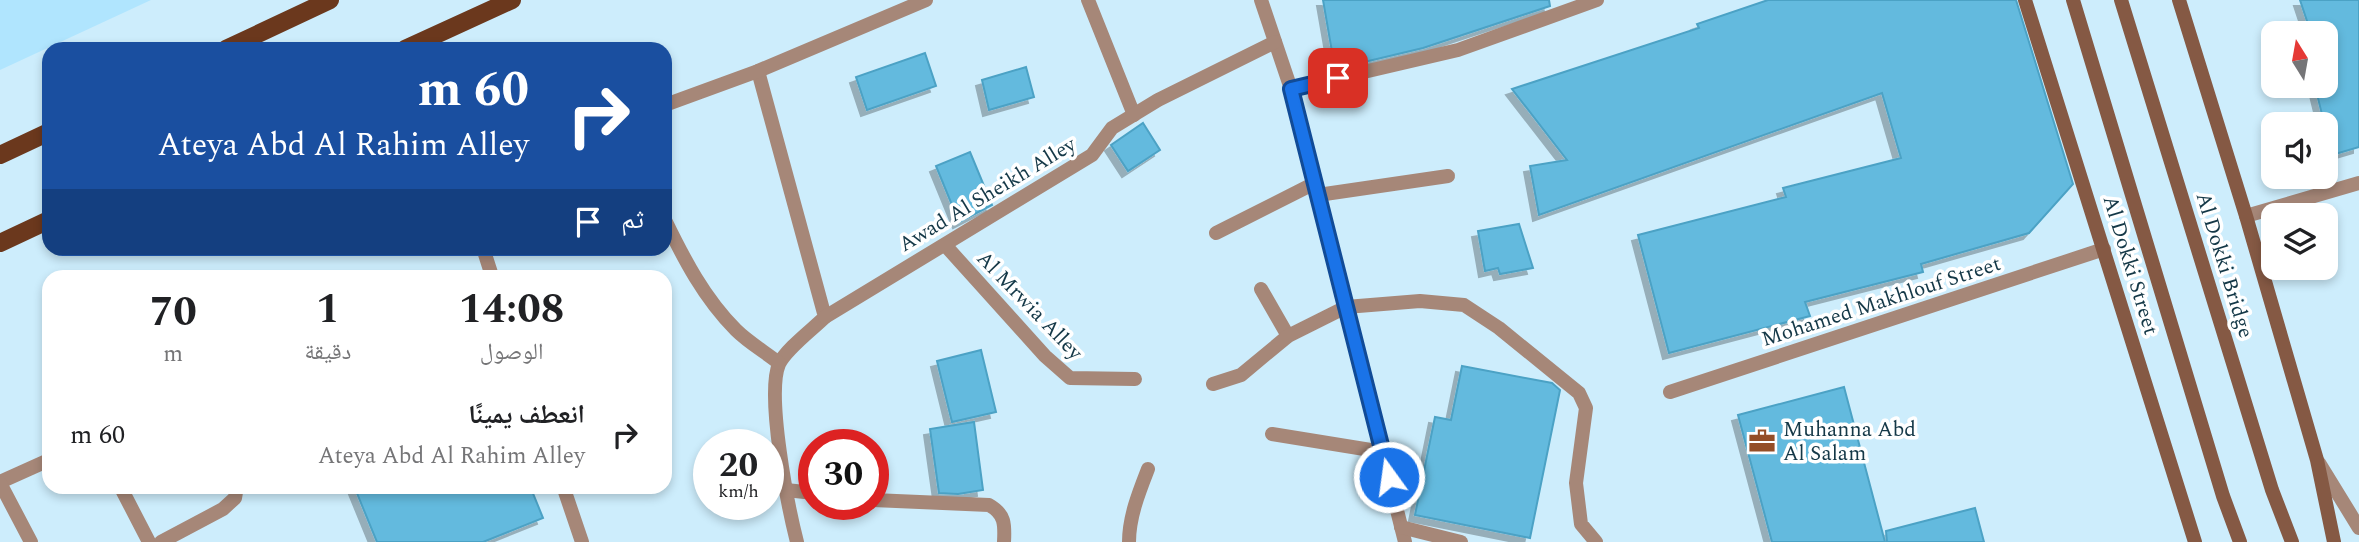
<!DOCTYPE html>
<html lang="ar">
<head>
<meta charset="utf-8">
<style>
  :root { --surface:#fff; --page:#f2f2f2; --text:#202124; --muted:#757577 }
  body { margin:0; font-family:Spectral,"Noto Naskh Arabic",serif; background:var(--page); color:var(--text); direction:rtl; height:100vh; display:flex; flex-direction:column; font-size:26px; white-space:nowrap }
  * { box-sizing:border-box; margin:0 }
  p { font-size:23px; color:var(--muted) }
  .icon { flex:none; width:38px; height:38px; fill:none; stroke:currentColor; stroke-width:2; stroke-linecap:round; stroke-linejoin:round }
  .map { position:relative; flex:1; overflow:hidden; direction:ltr }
  .panel { position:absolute; left:42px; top:270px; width:630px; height:224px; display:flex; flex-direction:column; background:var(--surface); border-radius:21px; box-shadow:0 4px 10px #0003; direction:rtl }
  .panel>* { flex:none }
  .hud { position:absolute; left:42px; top:42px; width:630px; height:214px; border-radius:21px; box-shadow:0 4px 10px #0003; direction:rtl; background:#1a4fa0; color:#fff; overflow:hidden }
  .needle { width:46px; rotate:349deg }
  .buttons { position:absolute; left:2261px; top:21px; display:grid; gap:14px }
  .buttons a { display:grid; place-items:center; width:77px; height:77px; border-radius:14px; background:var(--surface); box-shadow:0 4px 10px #0003; font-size:35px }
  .speed { position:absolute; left:693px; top:429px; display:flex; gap:14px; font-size:35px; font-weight:700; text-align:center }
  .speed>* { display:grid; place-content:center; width:91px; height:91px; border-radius:50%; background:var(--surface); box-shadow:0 4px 10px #0003; line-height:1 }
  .speed small { font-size:18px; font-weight:400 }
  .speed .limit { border:10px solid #d22; background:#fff; color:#111 }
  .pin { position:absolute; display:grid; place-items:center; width:60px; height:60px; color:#fff; margin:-30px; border-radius:14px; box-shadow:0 4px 10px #0006 }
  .me { position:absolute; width:77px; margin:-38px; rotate:346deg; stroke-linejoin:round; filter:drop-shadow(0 0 5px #0008) }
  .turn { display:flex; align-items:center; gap:24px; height:147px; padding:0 28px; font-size:32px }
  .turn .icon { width:91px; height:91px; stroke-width:2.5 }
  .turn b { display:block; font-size:49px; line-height:60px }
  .then { display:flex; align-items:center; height:66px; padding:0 28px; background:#0003; gap:14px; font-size:26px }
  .eta { display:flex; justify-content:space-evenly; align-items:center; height:119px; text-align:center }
  .eta b { font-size:42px; font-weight:700; line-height:49px }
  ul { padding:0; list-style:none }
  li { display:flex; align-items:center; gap:21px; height:91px; padding:0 28px }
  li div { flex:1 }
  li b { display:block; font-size:26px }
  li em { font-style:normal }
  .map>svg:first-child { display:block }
  .built { fill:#b0e5fe }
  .building { fill:#64bade; stroke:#4ca2c5; stroke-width:2; filter:url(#shadow) }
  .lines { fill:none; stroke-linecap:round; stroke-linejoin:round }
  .lane { stroke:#a68778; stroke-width:14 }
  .street { stroke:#a68778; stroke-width:14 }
  .secondary { stroke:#855944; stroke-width:14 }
  .primary { stroke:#6b381d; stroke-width:18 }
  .route-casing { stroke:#114b97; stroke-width:18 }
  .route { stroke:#1a73e8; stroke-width:12 }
  .labels { text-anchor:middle; stroke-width:7; stroke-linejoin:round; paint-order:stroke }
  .street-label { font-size:21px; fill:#143847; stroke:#fff }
  .poi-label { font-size:21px; fill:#143847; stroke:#fff; text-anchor:start }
</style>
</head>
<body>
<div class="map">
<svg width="2359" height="542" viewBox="0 0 2359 542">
  <defs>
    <filter id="shadow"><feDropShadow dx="-6" dy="6" stdDeviation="0" flood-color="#0004"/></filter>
  </defs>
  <rect width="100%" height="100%" fill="#cdedfc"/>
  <path class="built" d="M 0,0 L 151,0 L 0,70 Z"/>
  <g class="building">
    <path d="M 1323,0 L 1549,0 L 1550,6 L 1423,48 L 1335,69 Z"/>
    <path d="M 1768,0 L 2016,0 L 2073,184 L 2029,233 L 1921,264 L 1923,272 L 1805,302 L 1810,316 L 1669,353 L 1638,235 L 1786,197 L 1783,188 L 1901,158 L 1882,93 L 1539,215 L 1530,166 L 1567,160 L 1512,89 L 1699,28 L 1697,24 Z"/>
    <path d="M 2300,0 L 2359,0 L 2359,147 L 2332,155 L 2315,86 L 2326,86 L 2326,33 L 2311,33 Z"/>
    <path d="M 925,53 L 936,86 L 867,110 L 856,77 Z"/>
    <path d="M 1026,67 L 1034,97 L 989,110 L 982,80 Z"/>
    <path d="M 1143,123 L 1160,150 L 1128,171 L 1111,145 Z"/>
    <path d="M 970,152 L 992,205 L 959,222 L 936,166 Z"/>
    <path d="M 1519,224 L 1533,268 L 1500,274 L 1498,268 L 1485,271 L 1478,231 Z"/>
    <path d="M 981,350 L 996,412 L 952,422 L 937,361 Z"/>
    <path d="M 1462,366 L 1552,383 L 1560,390 L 1530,538 L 1415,515 L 1435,417 L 1451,420 Z"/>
    <path d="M 1844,387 L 1885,542 L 1772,542 L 1738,415 Z"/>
    <path d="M 974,422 L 983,490 L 958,494 L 939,493 L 930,429 Z"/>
    <path d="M 354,486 L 530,486 L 543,518 L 483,542 L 377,542 Z"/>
    <path d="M 1975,508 L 1984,542 L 1887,542 L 1886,531 Z"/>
  </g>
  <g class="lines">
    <g class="lane">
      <path d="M 0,482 L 49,460"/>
      <path d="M 0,483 L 31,542"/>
      <path d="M 120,486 L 149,542"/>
      <path d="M 161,542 L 223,509 L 235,498 L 237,486"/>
    </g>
    <g class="street">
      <path d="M 1088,0 L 1134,115"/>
      <path d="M 1261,0 L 1291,89 L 1405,542"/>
      <path d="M 758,71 L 825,317 C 813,329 786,349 779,364 C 766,395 788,507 797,542"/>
      <path d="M 1291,89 L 1458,50 L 1597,0"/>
      <path d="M 665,105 L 758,71 L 926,0"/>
      <path d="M 1318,195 L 1448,176"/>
      <path d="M 2246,216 L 2359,183"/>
      <path d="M 665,220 C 684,259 704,298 736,330 C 748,342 765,352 779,363"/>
      <path d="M 1216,233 L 1315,183"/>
      <path d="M 945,245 L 1045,356 L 1070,378 L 1135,379"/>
      <path d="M 483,248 L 492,276"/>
      <path d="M 1261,289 L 1288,336"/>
      <path d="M 825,317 L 1092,155 L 1112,128 L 1158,100 L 1275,42"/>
      <path d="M 1213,384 L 1241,375 L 1288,336 L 1346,307 L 1420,301 L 1464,305 L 1499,328 L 1579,393 L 1586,408 L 1576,483 L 1581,524 L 1596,542"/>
      <path d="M 1670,392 L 2104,249"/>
      <path d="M 1272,434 L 1383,452"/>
      <path d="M 2319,463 L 2359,528"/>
      <path d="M 563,486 L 582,542"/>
      <path d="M 786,490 L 814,493"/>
      <path d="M 873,500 L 989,505 C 1005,514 1005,524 1004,542"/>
      <path d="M 1401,527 L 1461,542"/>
      <path d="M 1129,542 C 1129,517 1139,492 1148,469"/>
    </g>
    <g class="secondary">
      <path d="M 2025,0 L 2195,542"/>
      <path d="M 2073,0 L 2223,496 L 2240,542"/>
      <path d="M 2121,0 L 2272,490 L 2292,542"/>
      <path d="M 2179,0 L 2246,216 L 2317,460 L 2334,542"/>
    </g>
    <g class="primary">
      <path d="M 226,49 L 330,0"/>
      <path d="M 405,49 L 512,0"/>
      <path d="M 0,155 L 49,132"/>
      <path d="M 0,243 L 49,220"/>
    </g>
  </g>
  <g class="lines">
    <g class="route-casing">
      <path id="route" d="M 1338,78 L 1291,89 L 1389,477"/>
    </g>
    <use href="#route" class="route"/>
  </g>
  <defs>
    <g id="office-bare" transform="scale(2.1)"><path d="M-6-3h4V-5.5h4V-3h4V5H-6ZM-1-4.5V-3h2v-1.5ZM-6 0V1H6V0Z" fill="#944e27" stroke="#fff" stroke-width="2.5" paint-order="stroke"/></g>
  </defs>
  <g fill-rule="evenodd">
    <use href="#office-bare" x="1762" y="441"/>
  </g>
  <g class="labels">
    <g class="street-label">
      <text transform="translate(987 194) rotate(-31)" y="7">Awad Al Sheikh Alley</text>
      <text transform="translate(2131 265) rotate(73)" y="7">Al Dokki Street</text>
      <text transform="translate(2225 265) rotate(73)" y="7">Al Dokki Bridge</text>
      <text transform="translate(1881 301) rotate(-18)" y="7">Mohamed Makhlouf Street</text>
      <text transform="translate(1030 305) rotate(46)" y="7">Al Mrwia Alley</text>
    </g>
    <g class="poi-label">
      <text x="1783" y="436">Muhanna Abd<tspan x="1783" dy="24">Al Salam</tspan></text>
    </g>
  </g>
</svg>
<div class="buttons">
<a><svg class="needle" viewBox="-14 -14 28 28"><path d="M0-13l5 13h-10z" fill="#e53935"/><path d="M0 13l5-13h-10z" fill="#757577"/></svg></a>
<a><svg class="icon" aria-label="sound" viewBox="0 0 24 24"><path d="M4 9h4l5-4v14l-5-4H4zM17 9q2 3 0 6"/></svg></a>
<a><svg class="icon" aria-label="layers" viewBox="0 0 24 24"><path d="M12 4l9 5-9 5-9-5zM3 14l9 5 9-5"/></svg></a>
</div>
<div class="speed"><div>20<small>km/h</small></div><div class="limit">30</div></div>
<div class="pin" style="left:1338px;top:78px;background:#d93025"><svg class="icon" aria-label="arrive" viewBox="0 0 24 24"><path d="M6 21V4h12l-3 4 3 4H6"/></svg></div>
<svg class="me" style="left:1389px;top:477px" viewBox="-20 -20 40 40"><circle r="17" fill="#1a73e8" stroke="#fff" stroke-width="3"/><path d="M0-11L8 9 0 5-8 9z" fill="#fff"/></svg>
<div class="hud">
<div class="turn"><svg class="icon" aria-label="right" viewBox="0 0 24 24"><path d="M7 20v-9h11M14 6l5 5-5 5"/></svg><div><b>60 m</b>Ateya Abd Al Rahim Alley</div></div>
<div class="then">ثم<svg class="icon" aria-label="arrive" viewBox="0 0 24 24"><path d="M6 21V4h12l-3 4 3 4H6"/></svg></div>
</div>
<section class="panel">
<div class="eta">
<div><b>14:08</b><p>الوصول</p></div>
<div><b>1</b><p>دقيقة</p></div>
<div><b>70</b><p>m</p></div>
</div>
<ul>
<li><svg class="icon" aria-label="right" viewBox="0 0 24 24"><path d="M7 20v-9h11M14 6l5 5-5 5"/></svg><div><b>انعطف يمينًا</b><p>Ateya Abd Al Rahim Alley</p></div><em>60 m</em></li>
</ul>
</section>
</div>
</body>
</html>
